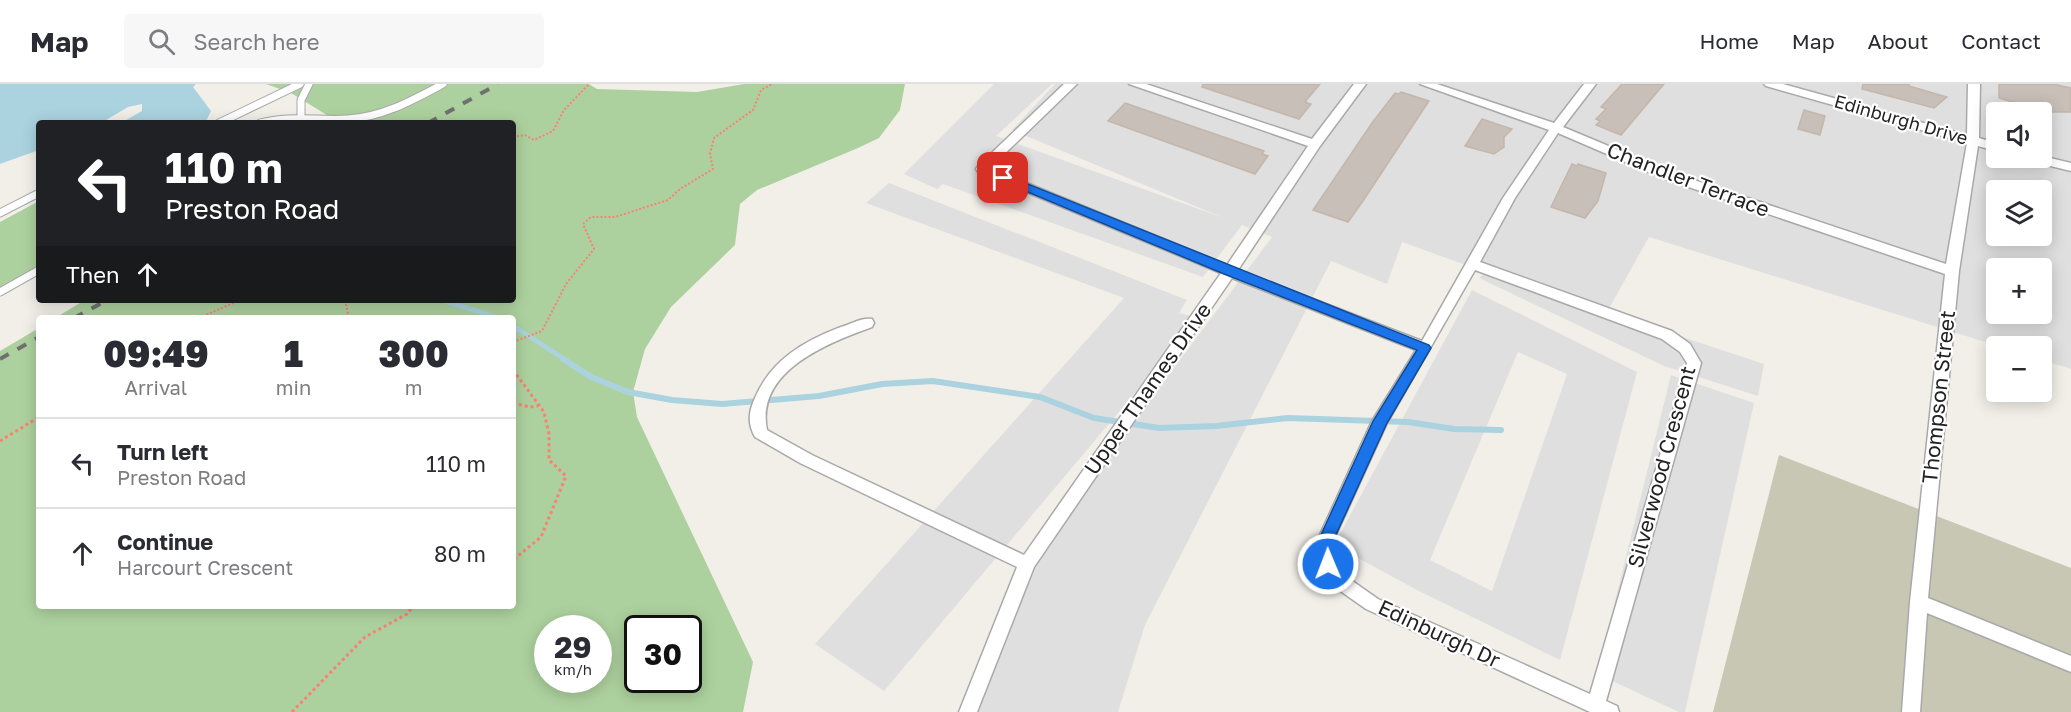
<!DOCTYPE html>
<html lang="en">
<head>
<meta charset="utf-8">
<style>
  :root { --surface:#fff; --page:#f7f7f7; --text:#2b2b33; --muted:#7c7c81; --line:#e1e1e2 }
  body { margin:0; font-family:"Golos Text",sans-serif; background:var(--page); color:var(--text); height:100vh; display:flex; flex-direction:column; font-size:22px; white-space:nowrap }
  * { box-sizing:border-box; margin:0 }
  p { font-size:20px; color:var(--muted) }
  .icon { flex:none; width:33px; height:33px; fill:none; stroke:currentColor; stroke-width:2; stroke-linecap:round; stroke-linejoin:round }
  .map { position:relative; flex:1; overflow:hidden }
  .drawer { position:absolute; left:36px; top:231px; width:480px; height:294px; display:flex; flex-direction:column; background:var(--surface); border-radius:6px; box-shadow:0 3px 15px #0003 }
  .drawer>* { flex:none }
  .banner { position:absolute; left:36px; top:36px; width:480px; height:183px; border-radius:6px; box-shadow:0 3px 15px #0003; background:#202124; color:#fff; overflow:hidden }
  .fabs { position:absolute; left:1986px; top:18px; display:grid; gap:12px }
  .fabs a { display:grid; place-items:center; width:66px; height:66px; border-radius:6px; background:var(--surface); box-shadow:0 3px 15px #0003; font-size:30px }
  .speed { position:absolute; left:534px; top:531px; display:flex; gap:12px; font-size:30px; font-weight:700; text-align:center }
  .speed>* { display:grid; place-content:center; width:78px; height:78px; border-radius:50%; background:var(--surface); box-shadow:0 3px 15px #0003; line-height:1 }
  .speed small { font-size:15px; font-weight:400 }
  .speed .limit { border:3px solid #111; border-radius:9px; background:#fff; color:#111 }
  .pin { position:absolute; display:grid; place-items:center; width:51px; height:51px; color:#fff; margin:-26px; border-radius:12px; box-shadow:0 3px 9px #0006 }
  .me { position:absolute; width:66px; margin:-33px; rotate:359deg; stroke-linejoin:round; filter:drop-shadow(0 0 4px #0008) }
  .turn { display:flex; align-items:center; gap:21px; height:126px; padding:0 30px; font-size:27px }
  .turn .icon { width:78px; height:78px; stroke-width:2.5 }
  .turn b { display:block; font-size:42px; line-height:51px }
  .then { display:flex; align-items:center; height:57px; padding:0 30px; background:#0003; gap:12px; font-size:22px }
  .eta { display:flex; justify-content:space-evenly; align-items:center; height:102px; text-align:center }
  .eta b { font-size:36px; font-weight:800; line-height:42px }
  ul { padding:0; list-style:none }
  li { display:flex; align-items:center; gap:18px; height:90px; padding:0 30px; border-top:2px solid var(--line) }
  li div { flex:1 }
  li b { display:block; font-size:22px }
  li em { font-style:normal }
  header { display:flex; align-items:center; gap:36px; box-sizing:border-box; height:84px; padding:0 30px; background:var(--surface); border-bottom:2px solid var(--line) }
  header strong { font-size:28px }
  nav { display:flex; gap:33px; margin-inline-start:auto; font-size:21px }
  .search { width:420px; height:54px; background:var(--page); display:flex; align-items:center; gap:15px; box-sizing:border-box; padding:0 21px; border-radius:6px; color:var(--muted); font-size:22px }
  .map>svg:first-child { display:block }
  .residential { fill:#e0dfdf; fill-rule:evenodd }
  .construction { fill:#c7c7b4 }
  .forest { fill:#add19e; fill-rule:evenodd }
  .water { fill:#aad3df }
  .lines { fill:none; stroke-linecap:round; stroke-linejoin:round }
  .stream-far1 { stroke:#aad3df; stroke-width:4.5 }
  .stream { stroke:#aad3df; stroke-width:6 }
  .building { fill:#c7bfb8; stroke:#c4b6ab; stroke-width:1.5 }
  .lane-casing { stroke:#a9a9a9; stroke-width:9 }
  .street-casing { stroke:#a9a9a9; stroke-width:3 }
  .path-far1 { stroke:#fa8072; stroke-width:2; stroke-dasharray:2 2; stroke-linecap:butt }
  .path { stroke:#fa8072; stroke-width:3; stroke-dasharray:3 3; stroke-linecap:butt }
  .lane { stroke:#fff; stroke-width:7 }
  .street { fill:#fff; fill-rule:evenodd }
  .rail { stroke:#707070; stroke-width:4; stroke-dasharray:10 10; stroke-linecap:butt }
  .route { fill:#1a73e8; stroke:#114b97; stroke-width:1.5 }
  .labels { text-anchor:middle; stroke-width:4.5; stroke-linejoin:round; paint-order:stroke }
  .far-street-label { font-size:18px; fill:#222; stroke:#fff }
  .street-label { font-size:21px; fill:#222; stroke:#fff }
</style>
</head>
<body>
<header>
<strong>Map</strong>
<div class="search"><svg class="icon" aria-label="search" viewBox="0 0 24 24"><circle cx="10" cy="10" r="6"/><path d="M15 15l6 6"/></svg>Search here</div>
<nav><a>Home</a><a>Map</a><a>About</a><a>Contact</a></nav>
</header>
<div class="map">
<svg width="2071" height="628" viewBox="0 0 2071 628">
  <rect width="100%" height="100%" fill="#f2efe9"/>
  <g class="residential">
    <path d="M 994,0 L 1052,0 L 996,52 L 1224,134 L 1012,46 L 1055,0 L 2071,0 L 2071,285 L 2042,276 L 2042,262 L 1998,262 L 1649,153 L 1607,228 L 1764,280 L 1758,312 L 1664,282 L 1479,194 L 1485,188 L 1402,158 L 1387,200 L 1331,177 L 1145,541 L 1118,628 L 968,628 L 1027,480 L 1272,153 L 1242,141 L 1203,193 L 943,100 L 937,105 L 904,90 ZM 1996,28 L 2042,28 L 2042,74 L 1996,74 ZM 1996,106 L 2042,106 L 2042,152 L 1996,152 ZM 1996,184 L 2042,184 L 2042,230 L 1996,230 Z"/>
    <path d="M 889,99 L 1187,216 L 1179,229 L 1198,234 L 884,607 L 815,560 L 1124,214 L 866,119 Z"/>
    <path d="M 1472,206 L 1637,288 L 1560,576 L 1417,506 L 1334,461 ZM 1518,268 L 1567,290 L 1492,507 L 1430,476 Z"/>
    <path d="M 1671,291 L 1754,319 L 1685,628 L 1679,628 L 1597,590 Z"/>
  </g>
  <path class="construction" d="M 1779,371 L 2071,484 L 2071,628 L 1713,628 Z"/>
  <g class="forest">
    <path d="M 266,0 L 589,0 L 597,5 L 697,8 L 744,0 L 905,0 L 900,26 L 879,54 L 858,64 L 757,106 L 740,120 L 735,161 L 671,223 L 645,265 L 633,308 L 637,333 L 753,578 L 743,628 L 0,628 L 0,267 L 39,244 L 39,522 L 513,522 L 513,234 L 55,234 L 85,216 L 513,216 L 513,39 L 345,39 L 335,36 L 291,9 ZM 548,544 L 598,544 L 598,596 L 548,596 ZM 638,544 L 688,544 L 688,596 L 638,596 Z"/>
    <path d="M 39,117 L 39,185 L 0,207 L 0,138 Z"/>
  </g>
  <path class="water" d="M 0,0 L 196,0 L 193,3 L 211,27 L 205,39 L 121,39 L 142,27 L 142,20 L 128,23 L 101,39 L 39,39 L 39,66 L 0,80 Z"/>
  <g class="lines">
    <g class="stream-far1">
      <path d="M 441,216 L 499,234"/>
      <path d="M 513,242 L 566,276"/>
    </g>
    <path class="stream" d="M 563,275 L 591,293 L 628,308 L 672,316 L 722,320 L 819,312 L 882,300 L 933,297 L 1040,313 L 1094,334 L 1159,344 L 1216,342 L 1287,334 L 1408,338 L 1454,345 L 1501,346"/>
  </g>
  <g class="building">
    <path d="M 1203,0 L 1320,0 L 1305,18 L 1311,20 L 1299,35 L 1202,3 Z"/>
    <path d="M 1622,0 L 1664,0 L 1621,51 L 1596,41 L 1600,37 L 1596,35 L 1606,25 L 1601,23 Z"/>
    <path d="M 1863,0 L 1909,0 L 1909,2 L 1947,13 L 1934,24 L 1862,5 Z"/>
    <path d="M 1999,0 L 2053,0 L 2071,4 L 2071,28 L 2016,28 L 2016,19 L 1999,14 Z"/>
    <path d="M 1401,8 L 1429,17 L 1363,117 L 1348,138 L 1313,126 L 1372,39 L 1395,9 L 1399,10 Z"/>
    <path d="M 1125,19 L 1264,67 L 1262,70 L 1268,72 L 1255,90 L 1108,37 Z"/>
    <path d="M 1804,26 L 1825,32 L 1820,51 L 1798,45 Z"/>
    <path d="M 1482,35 L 1512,45 L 1504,53 L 1504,63 L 1494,70 L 1465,62 Z"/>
    <path d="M 1572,80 L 1577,82 L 1578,80 L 1606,89 L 1598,117 L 1585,134 L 1551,123 Z"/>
  </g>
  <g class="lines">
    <g class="lane-casing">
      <g id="lane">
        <path d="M 301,32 L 301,16 L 309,0"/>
        <path d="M 219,39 L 300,0"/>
        <path d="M 260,39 C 290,31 318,37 348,35 C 383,33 413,16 443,0"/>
        <path d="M 0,129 L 39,109"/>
        <path d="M 0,208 L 39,186"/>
      </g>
    </g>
    <g class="street-casing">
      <g id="street">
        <path d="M 1064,0 L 1077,0 L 990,84 L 1227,181 L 1308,62 L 1129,0 L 1146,0 L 1312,55 L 1354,0 L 1366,0 L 1320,62 L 1238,186 L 1422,257 L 1503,114 L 1549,46 L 1420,0 L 1437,0 L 1554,39 L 1584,0 L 1596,0 L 1563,43 L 1673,89 L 1946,180 L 1967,59 L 1766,2 L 1764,0 L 1783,0 L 1967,51 L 1968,0 L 1980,0 L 1979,54 L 1996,59 L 1996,67 L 1978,62 L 1959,187 L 1928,514 L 2071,572 L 2071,588 L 1927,529 L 1920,628 L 1902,628 L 1910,518 L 1945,190 L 1665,95 L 1558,49 L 1515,114 L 1480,178 L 1672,247 L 1690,260 L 1701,279 L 1606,617 L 1617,622 L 1619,628 L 1590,628 L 1366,525 L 1329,499 L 1313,466 L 1372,337 L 1416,266 L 1232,194 L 1034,483 L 977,628 L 959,628 L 1017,483 L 800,379 L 755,353 C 747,339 749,327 755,314 C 771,276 804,257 841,243 C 851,240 862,233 872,235 L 874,239 L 872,243 C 828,259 755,287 767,346 L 812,371 L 1024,471 L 1221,189 L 978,88 L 976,85 L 978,82 ZM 1475,186 L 1662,255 L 1680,268 L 1687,279 L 1590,610 L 1378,515 L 1341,489 L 1329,466 L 1387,339 Z"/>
        <path d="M 2042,72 L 2071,79 L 2071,87 L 2030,77 L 2028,74 Z"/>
      </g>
    </g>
    <g class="path-far1">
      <path d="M 513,53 L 525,51 L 534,56 L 553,47 L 564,26 L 589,0"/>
      <path d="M 345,216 L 349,234"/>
      <path d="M 199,234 L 240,216"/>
      <path d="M 513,258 L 542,247 L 566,200 L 594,165 L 583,140 L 591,133 L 615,133 L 668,116 L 680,105 L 713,85 L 710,70 L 714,54 L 753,26 L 761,6 L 772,0"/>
    </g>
    <g class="path">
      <path d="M 513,286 L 544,328 L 549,350 L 549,376 L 566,392 L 541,453 L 513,476"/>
      <path d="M 513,319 L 530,323 L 538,322"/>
      <path d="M 0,357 L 39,333"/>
      <path d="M 292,628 L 365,553 L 407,530 L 413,522"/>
    </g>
    <use href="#lane" class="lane"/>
    <use href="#street" class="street"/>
    <g class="rail">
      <path d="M 428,39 L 498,0"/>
      <path d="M 74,234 L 107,216"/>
      <path d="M 0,275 L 39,253"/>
    </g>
  </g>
  <path class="route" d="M 1003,90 L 1429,261 L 1431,264 L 1387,339 L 1329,466 L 1336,480 L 1334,485 L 1328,487 L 1323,485 L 1314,466 L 1373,337 L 1417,266 L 1224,190 L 999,96 L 997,94 Z"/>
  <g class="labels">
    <g class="far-street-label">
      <text transform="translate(1901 36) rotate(16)" y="6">Edinburgh Drive</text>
    </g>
    <g class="street-label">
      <text transform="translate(1688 96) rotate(21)" y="7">Chandler Terrace</text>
      <text transform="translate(1148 305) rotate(-55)" y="7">Upper Thames Drive</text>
      <text transform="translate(1939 313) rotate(-84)" y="7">Thompson Street</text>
      <text transform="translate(1662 383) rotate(-75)" y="7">Silverwood Crescent</text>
      <text transform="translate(1439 550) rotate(25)" y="7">Edinburgh Dr</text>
    </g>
  </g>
</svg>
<div class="fabs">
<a><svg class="icon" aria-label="sound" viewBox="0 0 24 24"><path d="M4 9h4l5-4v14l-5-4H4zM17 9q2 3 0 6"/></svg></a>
<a><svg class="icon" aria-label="layers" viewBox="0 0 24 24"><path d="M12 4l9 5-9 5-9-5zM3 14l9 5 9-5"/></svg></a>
<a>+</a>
<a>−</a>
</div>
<div class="speed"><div>29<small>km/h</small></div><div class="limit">30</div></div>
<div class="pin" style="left:1003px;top:94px;background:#d93025"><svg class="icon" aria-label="arrive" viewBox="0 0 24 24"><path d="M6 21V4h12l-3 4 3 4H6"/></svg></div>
<svg class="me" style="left:1328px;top:480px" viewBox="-20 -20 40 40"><circle r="17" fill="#1a73e8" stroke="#fff" stroke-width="3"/><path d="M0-11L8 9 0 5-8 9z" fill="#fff"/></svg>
<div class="banner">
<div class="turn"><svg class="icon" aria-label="left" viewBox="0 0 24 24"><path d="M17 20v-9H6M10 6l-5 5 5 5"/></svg><div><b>110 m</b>Preston Road</div></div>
<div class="then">Then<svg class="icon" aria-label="ahead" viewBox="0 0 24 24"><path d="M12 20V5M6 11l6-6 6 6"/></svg></div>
</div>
<section class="drawer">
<div class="eta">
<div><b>09:49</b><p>Arrival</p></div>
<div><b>1</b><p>min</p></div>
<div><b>300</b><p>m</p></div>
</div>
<ul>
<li><svg class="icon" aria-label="left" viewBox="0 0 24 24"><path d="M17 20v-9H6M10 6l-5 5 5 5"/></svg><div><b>Turn left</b><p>Preston Road</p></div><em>110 m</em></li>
<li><svg class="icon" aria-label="ahead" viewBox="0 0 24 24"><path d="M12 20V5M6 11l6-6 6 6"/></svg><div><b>Continue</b><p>Harcourt Crescent</p></div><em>80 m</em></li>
</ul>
</section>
</div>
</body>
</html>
